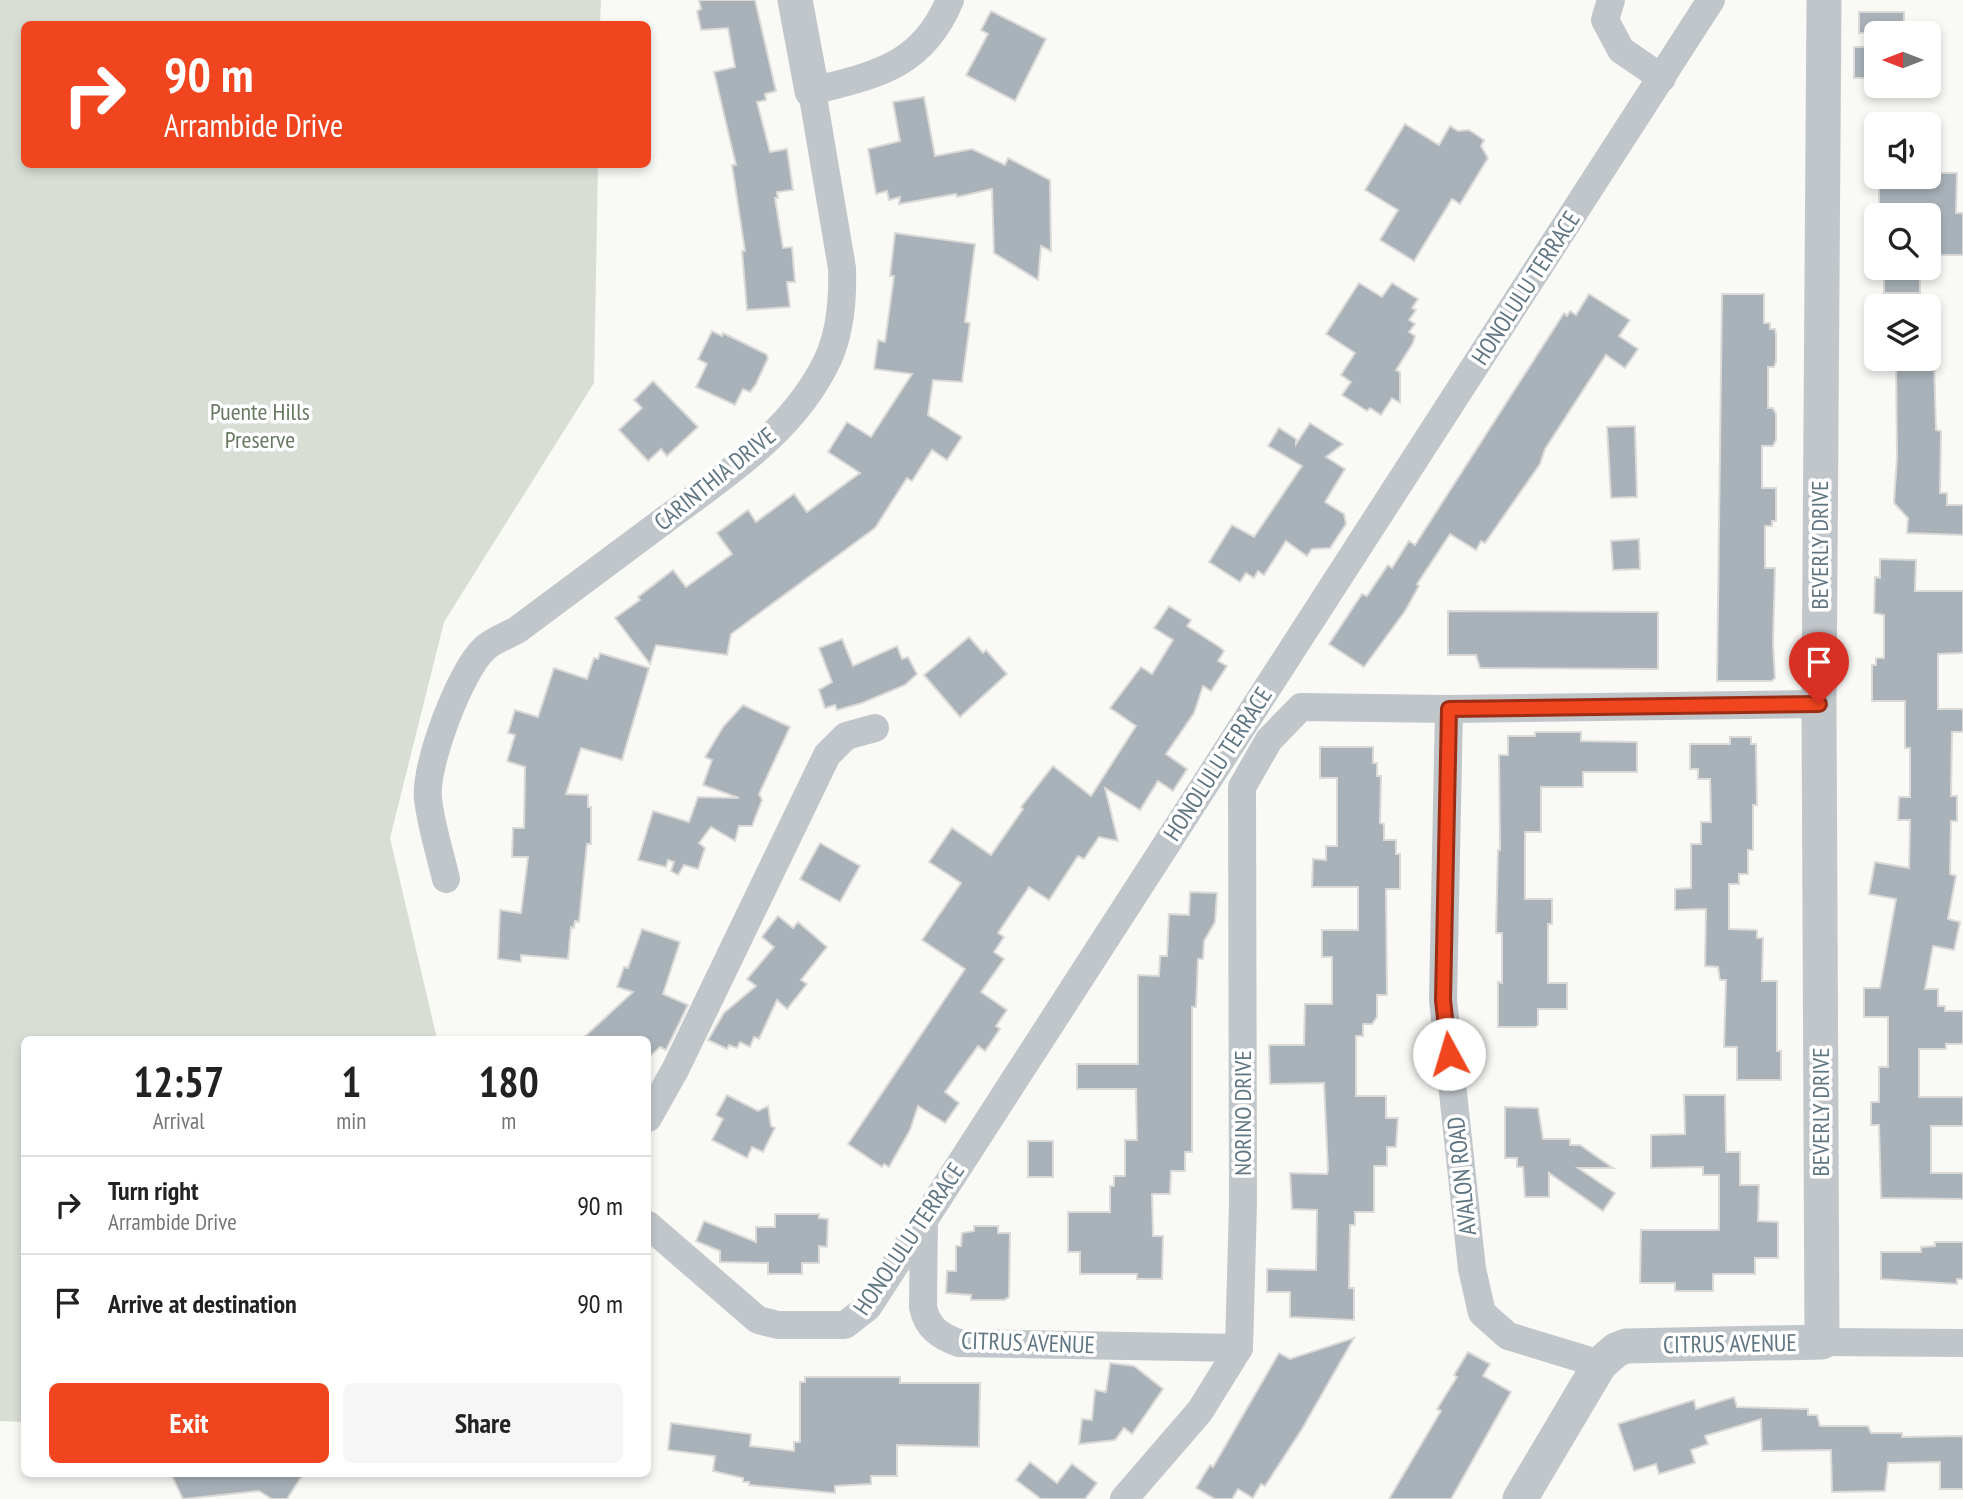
<!DOCTYPE html>
<html lang="en">
<head>
<meta charset="utf-8">
<style>
  :root { --surface:#fff; --page:#f6f6f6; --text:#222; --muted:#767676; --line:#e0e0e0; --accent:#f0451f }
  body { margin:0; font-family:"PT Sans Narrow",sans-serif; background:var(--page); color:var(--text); height:100vh; display:flex; flex-direction:column; font-size:26px; white-space:nowrap }
  * { box-sizing:border-box; margin:0 }
  p { font-size:23px; color:var(--muted) }
  .icon { flex:none; width:38px; height:38px; fill:none; stroke:currentColor; stroke-width:2; stroke-linecap:round; stroke-linejoin:round }
  .map { position:relative; flex:1; overflow:hidden }
  .side { position:absolute; left:21px; top:1036px; width:630px; height:441px; display:flex; flex-direction:column; background:var(--surface); border-radius:10px; box-shadow:0 4px 10px #0003 }
  .side>* { flex:none }
  .hud { position:absolute; left:21px; top:21px; width:630px; height:147px; border-radius:10px; box-shadow:0 4px 10px #0003; background:#f0451f; color:#fff; overflow:hidden }
  .needle { width:46px; rotate:270deg }
  .tools { position:absolute; left:1864px; top:21px; display:grid; gap:14px }
  .tools a { display:grid; place-items:center; width:77px; height:77px; border-radius:10px; background:var(--surface); box-shadow:0 4px 10px #0003; font-size:35px }
  .pin { position:absolute; display:grid; place-items:center; width:60px; height:60px; color:#fff; margin:-72px -30px; border-radius:50% 50% 50% 0; rotate:-45deg; box-shadow:0 0 7px #0007 }
  .pin .icon { rotate:45deg }
  .me { position:absolute; width:77px; margin:-38px; rotate:354deg; stroke-linejoin:round; filter:drop-shadow(0 0 5px #0008) }
  .turn { display:flex; align-items:center; gap:24px; height:147px; padding:0 28px; font-size:32px }
  .turn .icon { width:91px; height:91px; stroke-width:2.5 }
  .turn b { display:block; font-size:49px; line-height:60px }
  .eta { display:flex; justify-content:space-evenly; align-items:center; height:119px; text-align:center }
  .eta b { font-size:42px; font-weight:600; line-height:49px }
  .primary-button { display:flex; gap:14px; margin-top:auto; padding:14px 28px }
  .primary-button a { flex:1; height:80px; border-radius:10px; background:var(--accent); color:#fff; font-size:28px; font-weight:600; line-height:80px; text-align:center }
  .primary-button a+a { background:var(--page); color:var(--text) }
  ul { padding:0; list-style:none }
  li { display:flex; align-items:center; gap:21px; height:98px; padding:0 28px; border-top:2px solid var(--line) }
  li div { flex:1 }
  li b { display:block; font-size:26px }
  li em { font-style:normal }
  .map>svg:first-child { display:block }
  .green { fill:#d9ded5 }
  .building { fill:#a8b2b8; stroke:#dbdad8; stroke-width:2 }
  .lines { fill:none; stroke-linecap:round; stroke-linejoin:round }
  .minor { stroke:#c1c6ca; stroke-width:28 }
  .tertiary { stroke:#c1c6ca; stroke-width:35 }
  .route-casing { stroke:#9c2d14; stroke-width:18 }
  .route { stroke:#f0451f; stroke-width:12 }
  .labels { text-anchor:middle; stroke-width:7; stroke-linejoin:round; paint-order:stroke }
  .street-label { font-size:24px; fill:#617683; stroke:#fff }
  .park-label { font-size:24px; fill:#677a61; stroke:#fff }
</style>
</head>
<body>
<div class="map">
<svg width="1963" height="1499" viewBox="0 0 1963 1499">
  <rect width="100%" height="100%" fill="#f9f9f6"/>
  <path class="green" d="M 0,0 L 601,0 L 600,24 L 24,24 L 24,164 L 598,165 L 594,383 L 444,622 L 390,838 L 437,1039 L 24,1040 L 24,1422 L 0,1421 Z"/>
  <g class="building">
    <path d="M 699,0 L 755,0 L 776,91 L 765,94 L 766,100 L 757,102 L 770,152 L 787,149 L 793,190 L 777,192 L 778,198 L 775,198 L 783,248 L 792,247 L 795,282 L 787,282 L 790,307 L 747,310 L 742,251 L 745,251 L 732,165 L 736,165 L 714,72 L 735,67 L 728,28 L 701,30 L 697,11 L 701,9 Z"/>
    <path d="M 991,11 L 1046,39 L 1015,101 L 966,75 L 988,34 L 981,30 Z"/>
    <rect x="1859" y="12" width="45" height="21"/>
    <rect x="1854" y="47" width="22" height="31"/>
    <path d="M 924,97 L 935,156 L 972,149 L 1005,165 L 1008,158 L 1050,180 L 1051,251 L 1041,246 L 1038,280 L 994,253 L 992,189 L 957,197 L 956,194 L 899,204 L 900,197 L 889,200 L 887,191 L 876,194 L 868,149 L 900,141 L 893,102 Z"/>
    <path d="M 1405,124 L 1439,145 L 1450,126 L 1458,131 L 1469,130 L 1484,140 L 1481,146 L 1488,158 L 1460,204 L 1452,199 L 1414,261 L 1380,240 L 1398,210 L 1365,190 Z"/>
    <path d="M 1928,173 L 1957,173 L 1956,213 L 1963,213 L 1963,255 L 1928,255 L 1928,215 L 1879,215 L 1879,182 L 1885,177 L 1928,177 Z"/>
    <path d="M 895,233 L 975,244 L 965,322 L 970,323 L 962,382 L 933,380 L 928,415 L 962,437 L 947,460 L 932,450 L 912,481 L 907,478 L 875,528 L 731,634 L 727,655 L 656,645 L 650,664 L 615,618 L 640,600 L 638,597 L 673,570 L 686,587 L 732,554 L 717,533 L 748,510 L 756,522 L 794,494 L 807,512 L 860,473 L 828,452 L 847,422 L 871,437 L 912,374 L 874,369 L 878,340 L 885,342 L 894,276 L 890,276 Z"/>
    <rect x="1884" y="268" width="36" height="25"/>
    <path d="M 1359,283 L 1382,297 L 1392,283 L 1418,299 L 1412,308 L 1416,310 L 1409,320 L 1415,324 L 1409,332 L 1415,336 L 1413,343 L 1396,370 L 1400,372 L 1400,403 L 1392,398 L 1381,415 L 1370,408 L 1367,411 L 1342,395 L 1351,382 L 1341,375 L 1355,353 L 1326,334 Z"/>
    <path d="M 1589,294 L 1630,320 L 1619,336 L 1638,349 L 1625,368 L 1606,355 L 1545,449 L 1540,464 L 1485,543 L 1481,541 L 1476,550 L 1450,534 L 1417,584 L 1419,586 L 1405,611 L 1364,667 L 1329,644 L 1362,594 L 1367,596 L 1388,565 L 1392,568 L 1409,541 L 1415,545 L 1564,313 L 1567,316 L 1570,311 L 1576,315 Z"/>
    <path d="M 1722,294 L 1764,294 L 1764,323 L 1770,323 L 1770,329 L 1775,329 L 1776,334 L 1776,361 L 1774,367 L 1768,367 L 1768,408 L 1773,408 L 1776,414 L 1776,440 L 1773,446 L 1762,446 L 1762,488 L 1776,488 L 1776,521 L 1772,521 L 1772,526 L 1765,526 L 1765,568 L 1775,568 L 1773,644 L 1775,678 L 1772,681 L 1717,681 Z"/>
    <path d="M 712,331 L 722,336 L 723,333 L 766,354 L 768,358 L 756,384 L 750,392 L 743,389 L 735,405 L 696,387 L 707,364 L 698,359 Z"/>
    <path d="M 1896,359 L 1934,359 L 1936,430 L 1941,431 L 1941,436 L 1940,493 L 1947,493 L 1947,505 L 1963,505 L 1963,535 L 1907,533 L 1908,518 L 1894,503 L 1897,457 Z"/>
    <path d="M 653,381 L 698,427 L 667,456 L 661,449 L 648,461 L 619,430 L 642,408 L 634,400 Z"/>
    <path d="M 1310,423 L 1343,444 L 1326,457 L 1345,469 L 1325,502 L 1344,514 L 1346,524 L 1330,548 L 1312,549 L 1307,556 L 1286,541 L 1264,575 L 1258,571 L 1254,578 L 1246,573 L 1240,582 L 1209,562 L 1232,525 L 1254,537 L 1302,466 L 1268,446 L 1279,428 L 1296,439 L 1296,444 Z"/>
    <path d="M 1635,426 L 1637,497 L 1611,498 L 1607,427 Z"/>
    <path d="M 1639,539 L 1640,569 L 1613,570 L 1611,541 Z"/>
    <path d="M 1880,559 L 1916,560 L 1915,591 L 1963,591 L 1963,653 L 1938,654 L 1938,709 L 1963,709 L 1963,732 L 1952,732 L 1951,796 L 1957,796 L 1957,821 L 1951,821 L 1950,874 L 1956,876 L 1948,919 L 1960,922 L 1954,950 L 1933,946 L 1925,989 L 1938,989 L 1938,1006 L 1945,1006 L 1945,1011 L 1963,1011 L 1963,1044 L 1946,1044 L 1946,1049 L 1919,1049 L 1919,1097 L 1963,1097 L 1963,1126 L 1931,1126 L 1931,1173 L 1963,1173 L 1963,1199 L 1881,1198 L 1879,1125 L 1871,1125 L 1871,1102 L 1879,1102 L 1879,1067 L 1888,1067 L 1888,1017 L 1864,1017 L 1864,988 L 1880,988 L 1896,899 L 1869,894 L 1875,862 L 1909,868 L 1910,820 L 1898,820 L 1899,797 L 1910,797 L 1910,748 L 1905,748 L 1905,701 L 1872,701 L 1872,665 L 1876,665 L 1876,658 L 1884,658 L 1884,615 L 1874,613 L 1875,577 L 1880,578 Z"/>
    <path d="M 1169,606 L 1191,620 L 1187,626 L 1221,648 L 1224,651 L 1218,661 L 1227,666 L 1211,691 L 1203,686 L 1194,713 L 1166,754 L 1187,769 L 1173,791 L 1158,781 L 1140,810 L 1105,788 L 1118,841 L 1099,837 L 1084,859 L 1078,856 L 1049,900 L 1029,887 L 998,933 L 1004,937 L 994,952 L 1004,959 L 981,992 L 1007,1010 L 996,1026 L 1000,1029 L 985,1051 L 978,1046 L 945,1092 L 959,1103 L 945,1123 L 918,1106 L 910,1130 L 889,1167 L 884,1164 L 882,1167 L 848,1144 L 965,969 L 922,940 L 961,883 L 929,862 L 952,828 L 991,855 L 1023,809 L 1021,807 L 1053,766 L 1091,796 L 1136,726 L 1110,708 L 1141,667 L 1152,674 L 1173,640 L 1154,628 Z"/>
    <path d="M 1448,611 L 1658,612 L 1658,669 L 1480,668 L 1476,655 L 1448,655 Z"/>
    <path d="M 969,637 L 983,653 L 986,650 L 1007,674 L 960,717 L 924,675 Z"/>
    <path d="M 842,639 L 853,666 L 897,646 L 902,659 L 908,657 L 917,674 L 905,685 L 862,703 L 837,710 L 835,705 L 825,708 L 819,690 L 832,682 L 819,648 Z"/>
    <path d="M 600,653 L 649,668 L 622,760 L 581,748 L 566,794 L 588,795 L 588,807 L 591,807 L 591,844 L 587,844 L 579,922 L 575,921 L 574,928 L 571,927 L 568,959 L 521,955 L 521,962 L 498,959 L 500,910 L 521,913 L 528,857 L 512,857 L 513,828 L 524,828 L 525,767 L 507,761 L 515,735 L 508,733 L 515,710 L 538,717 L 554,668 L 587,679 L 594,658 L 598,659 Z"/>
    <path d="M 743,705 L 790,727 L 759,794 L 762,800 L 752,826 L 739,826 L 735,841 L 711,827 L 699,843 L 705,848 L 698,869 L 684,865 L 678,875 L 671,871 L 674,862 L 668,860 L 666,867 L 638,860 L 653,811 L 689,822 L 698,797 L 739,798 L 703,785 L 712,760 L 705,757 L 723,727 Z"/>
    <path d="M 1535,732 L 1581,732 L 1581,741 L 1637,742 L 1637,772 L 1583,772 L 1583,787 L 1541,787 L 1541,832 L 1525,832 L 1525,899 L 1552,899 L 1552,924 L 1548,924 L 1548,983 L 1567,983 L 1567,1009 L 1538,1009 L 1538,1025 L 1535,1027 L 1498,1027 L 1498,982 L 1502,983 L 1502,933 L 1496,933 L 1498,850 L 1500,850 L 1499,755 L 1508,755 L 1508,736 L 1535,736 Z"/>
    <path d="M 1730,737 L 1751,737 L 1751,744 L 1756,744 L 1757,805 L 1753,805 L 1753,850 L 1748,850 L 1748,874 L 1739,874 L 1739,884 L 1729,884 L 1729,929 L 1757,930 L 1757,938 L 1763,938 L 1762,981 L 1777,981 L 1777,1051 L 1781,1051 L 1781,1080 L 1737,1080 L 1737,1047 L 1724,1047 L 1726,980 L 1720,980 L 1718,967 L 1705,966 L 1706,909 L 1675,910 L 1675,889 L 1691,888 L 1691,844 L 1701,844 L 1701,822 L 1711,822 L 1710,779 L 1698,779 L 1698,769 L 1690,769 L 1690,744 L 1730,744 Z"/>
    <path d="M 1320,747 L 1373,747 L 1373,763 L 1377,763 L 1377,776 L 1381,776 L 1380,823 L 1384,824 L 1384,840 L 1396,840 L 1396,854 L 1400,854 L 1400,889 L 1386,889 L 1387,995 L 1377,995 L 1377,1017 L 1372,1024 L 1363,1024 L 1363,1036 L 1356,1036 L 1356,1096 L 1386,1096 L 1386,1118 L 1398,1118 L 1396,1147 L 1387,1147 L 1387,1166 L 1374,1166 L 1374,1212 L 1355,1212 L 1355,1225 L 1350,1225 L 1349,1288 L 1354,1288 L 1354,1320 L 1290,1317 L 1290,1292 L 1267,1292 L 1267,1269 L 1316,1270 L 1317,1210 L 1292,1209 L 1290,1173 L 1327,1174 L 1328,1170 L 1324,1083 L 1270,1084 L 1269,1045 L 1304,1045 L 1305,1004 L 1332,1004 L 1332,957 L 1322,957 L 1322,930 L 1358,930 L 1358,887 L 1312,887 L 1313,859 L 1326,860 L 1326,846 L 1337,846 L 1337,778 L 1320,778 Z"/>
    <path d="M 820,843 L 860,866 L 840,902 L 800,879 Z"/>
    <path d="M 1190,892 L 1217,893 L 1215,922 L 1204,941 L 1203,959 L 1198,959 L 1196,1007 L 1192,1007 L 1192,1152 L 1185,1152 L 1185,1171 L 1171,1171 L 1170,1194 L 1152,1194 L 1153,1236 L 1163,1236 L 1162,1279 L 1137,1279 L 1137,1274 L 1080,1274 L 1080,1252 L 1068,1252 L 1068,1212 L 1110,1212 L 1110,1186 L 1114,1186 L 1114,1176 L 1125,1176 L 1125,1140 L 1137,1140 L 1136,1089 L 1077,1089 L 1077,1064 L 1138,1064 L 1138,975 L 1159,976 L 1160,956 L 1167,956 L 1169,914 L 1189,915 Z"/>
    <path d="M 778,916 L 793,928 L 798,922 L 827,947 L 801,980 L 807,984 L 787,1009 L 777,1000 L 759,1039 L 754,1037 L 750,1047 L 740,1042 L 737,1048 L 729,1045 L 727,1049 L 708,1040 L 724,1013 L 756,986 L 747,979 L 774,947 L 762,937 Z"/>
    <path d="M 642,929 L 680,942 L 663,994 L 688,1005 L 666,1050 L 660,1047 L 648,1058 L 648,1040 L 581,1040 L 633,992 L 617,987 L 624,967 L 628,968 Z"/>
    <path d="M 727,1095 L 758,1111 L 768,1106 L 771,1126 L 775,1128 L 763,1152 L 752,1147 L 747,1158 L 712,1140 L 723,1119 L 716,1115 Z"/>
    <path d="M 1684,1095 L 1725,1095 L 1726,1152 L 1740,1152 L 1740,1185 L 1759,1185 L 1758,1221 L 1778,1222 L 1778,1258 L 1755,1258 L 1755,1274 L 1713,1274 L 1713,1291 L 1675,1291 L 1675,1283 L 1640,1283 L 1641,1230 L 1719,1230 L 1719,1175 L 1703,1175 L 1703,1167 L 1651,1168 L 1651,1135 L 1685,1134 Z"/>
    <path d="M 1505,1107 L 1538,1108 L 1543,1139 L 1570,1139 L 1570,1145 L 1580,1145 L 1613,1168 L 1578,1168 L 1615,1193 L 1603,1211 L 1549,1173 L 1549,1197 L 1525,1197 L 1523,1167 L 1517,1167 L 1517,1158 L 1505,1158 Z"/>
    <rect x="1028" y="1141" width="25" height="36"/>
    <path d="M 775,1214 L 819,1214 L 819,1218 L 828,1219 L 827,1247 L 819,1246 L 819,1263 L 802,1263 L 802,1274 L 768,1274 L 768,1263 L 720,1262 L 720,1251 L 696,1241 L 704,1221 L 756,1242 L 756,1227 L 775,1227 Z"/>
    <path d="M 974,1226 L 998,1226 L 998,1233 L 1010,1233 L 1009,1297 L 1004,1300 L 971,1300 L 971,1295 L 946,1293 L 947,1271 L 956,1271 L 956,1246 L 961,1246 L 962,1233 L 974,1231 Z"/>
    <path d="M 1935,1242 L 1963,1242 L 1963,1279 L 1957,1279 L 1957,1284 L 1881,1279 L 1881,1252 L 1921,1252 L 1921,1247 L 1935,1246 Z"/>
    <path d="M 1354,1338 L 1302,1429 L 1265,1486 L 1261,1484 L 1253,1498 L 1238,1489 L 1232,1499 L 1215,1499 L 1196,1488 L 1210,1465 L 1213,1467 L 1279,1353 L 1290,1359 Z"/>
    <path d="M 1468,1352 L 1490,1364 L 1483,1376 L 1511,1392 L 1451,1499 L 1389,1499 L 1441,1411 L 1437,1409 L 1457,1377 L 1454,1375 Z"/>
    <path d="M 1110,1363 L 1134,1366 L 1163,1389 L 1132,1434 L 1124,1428 L 1115,1440 L 1079,1444 L 1082,1419 L 1092,1420 L 1095,1390 L 1106,1392 Z"/>
    <path d="M 805,1377 L 900,1377 L 900,1383 L 980,1383 L 979,1447 L 897,1445 L 897,1476 L 871,1476 L 871,1484 L 835,1486 L 835,1493 L 749,1485 L 749,1482 L 743,1482 L 743,1478 L 713,1471 L 715,1456 L 668,1450 L 671,1423 L 751,1434 L 750,1446 L 794,1451 L 794,1442 L 800,1442 L 800,1382 L 805,1382 Z"/>
    <path d="M 1734,1397 L 1737,1407 L 1808,1409 L 1808,1415 L 1817,1415 L 1820,1426 L 1868,1426 L 1871,1433 L 1902,1433 L 1902,1437 L 1963,1436 L 1963,1489 L 1940,1489 L 1940,1462 L 1888,1463 L 1885,1491 L 1832,1492 L 1831,1450 L 1762,1451 L 1761,1419 L 1705,1436 L 1708,1444 L 1691,1450 L 1695,1463 L 1659,1474 L 1656,1464 L 1634,1471 L 1618,1424 L 1694,1400 L 1696,1409 Z"/>
    <path d="M 1030,1462 L 1057,1483 L 1072,1464 L 1097,1483 L 1085,1499 L 1041,1499 L 1016,1480 Z"/>
    <path d="M 171,1474 L 303,1474 L 287,1499 L 272,1499 L 259,1491 L 183,1499 Z"/>
  </g>
  <g class="lines">
    <g class="minor">
      <path d="M 1611,0 L 1605,20 L 1621,50 L 1662,78"/>
      <path d="M 1449,709 L 1443,1000 L 1472,1269 L 1482,1313 L 1508,1336 L 1600,1364"/>
      <path d="M 446,879 C 440,853 431,826 428,799 C 424,767 460,671 484,649 C 492,641 506,636 517,630 C 566,593 616,556 666,519 C 726,474 793,432 827,361 C 841,332 843,299 842,268 L 812,91 C 875,75 922,67 950,0"/>
      <path d="M 648,1118 L 675,1070 L 827,755 L 846,736 L 875,728"/>
      <path d="M 924,1219 L 923,1307 C 927,1327 939,1336 959,1343 L 1239,1348"/>
      <path d="M 648,1225 L 758,1320 L 778,1325 L 845,1325 L 868,1307 L 1711,0"/>
      <path d="M 1822,1342 L 1963,1343"/>
      <path d="M 1124,1499 L 1200,1411 L 1239,1348 L 1243,1204 L 1242,787 L 1269,740 L 1301,707 L 1449,709 L 1819,704"/>
    </g>
    <g class="tertiary">
      <path d="M 795,0 L 812,91"/>
      <path d="M 1520,1499 L 1600,1364 L 1616,1350 L 1626,1346 L 1822,1342 L 1819,704 L 1824,0"/>
    </g>
  </g>
  <g class="lines">
    <g class="route-casing">
      <path id="route" d="M 1449,1054 L 1443,1000 L 1449,709 L 1819,704"/>
    </g>
    <use href="#route" class="route"/>
  </g>
  <g class="labels">
    <g class="street-label">
      <text transform="translate(1526 288) rotate(-57)" y="8">HONOLULU TERRACE</text>
      <text transform="translate(715 479) rotate(-39)" y="8">CARINTHIA DRIVE</text>
      <text transform="translate(1820 545) rotate(-90)" y="8">BEVERLY DRIVE</text>
      <text transform="translate(1218 764) rotate(-57)" y="8">HONOLULU TERRACE</text>
      <text transform="translate(1821 1112) rotate(-90)" y="8">BEVERLY DRIVE</text>
      <text transform="translate(1243 1113) rotate(-90)" y="8">NORINO DRIVE</text>
      <text transform="translate(1462 1176) rotate(-96)" y="8">AVALON ROAD</text>
      <text transform="translate(909 1239) rotate(-56)" y="8">HONOLULU TERRACE</text>
      <text transform="translate(1028 1343) rotate(2)" y="8">CITRUS AVENUE</text>
      <text transform="translate(1730 1344) rotate(-1)" y="8">CITRUS AVENUE</text>
    </g>
    <g class="park-label">
      <text x="260" y="420">Puente Hills<tspan x="260" dy="28">Preserve</tspan></text>
    </g>
  </g>
</svg>
<div class="tools">
<a><svg class="needle" viewBox="-14 -14 28 28"><path d="M0-13l5 13h-10z" fill="#e53935"/><path d="M0 13l5-13h-10z" fill="#767676"/></svg></a>
<a><svg class="icon" aria-label="sound" viewBox="0 0 24 24"><path d="M4 9h4l5-4v14l-5-4H4zM17 9q2 3 0 6"/></svg></a>
<a><svg class="icon" aria-label="search" viewBox="0 0 24 24"><circle cx="10" cy="10" r="6"/><path d="M15 15l6 6"/></svg></a>
<a><svg class="icon" aria-label="layers" viewBox="0 0 24 24"><path d="M12 4l9 5-9 5-9-5zM3 14l9 5 9-5"/></svg></a>
</div>
<div class="pin" style="left:1819px;top:704px;background:#d93025"><svg class="icon" aria-label="arrive" viewBox="0 0 24 24"><path d="M6 21V4h12l-3 4 3 4H6"/></svg></div>
<svg class="me" style="left:1449px;top:1054px" viewBox="-20 -20 40 40"><circle r="19" fill="#fff"/><path d="M0-13L10 11 0 6-10 11z" fill="#f0451f"/></svg>
<div class="hud">
<div class="turn"><svg class="icon" aria-label="right" viewBox="0 0 24 24"><path d="M7 20v-9h11M14 6l5 5-5 5"/></svg><div><b>90 m</b>Arrambide Drive</div></div>
</div>
<section class="side">
<div class="eta">
<div><b>12:57</b><p>Arrival</p></div>
<div><b>1</b><p>min</p></div>
<div><b>180</b><p>m</p></div>
</div>
<ul>
<li><svg class="icon" aria-label="right" viewBox="0 0 24 24"><path d="M7 20v-9h11M14 6l5 5-5 5"/></svg><div><b>Turn right</b><p>Arrambide Drive</p></div><em>90 m</em></li>
<li><svg class="icon" aria-label="arrive" viewBox="0 0 24 24"><path d="M6 21V4h12l-3 4 3 4H6"/></svg><div><b>Arrive at destination</b></div><em>90 m</em></li>
</ul>
<div class="primary-button"><a>Exit</a><a>Share</a></div>
</section>
</div>
</body>
</html>
